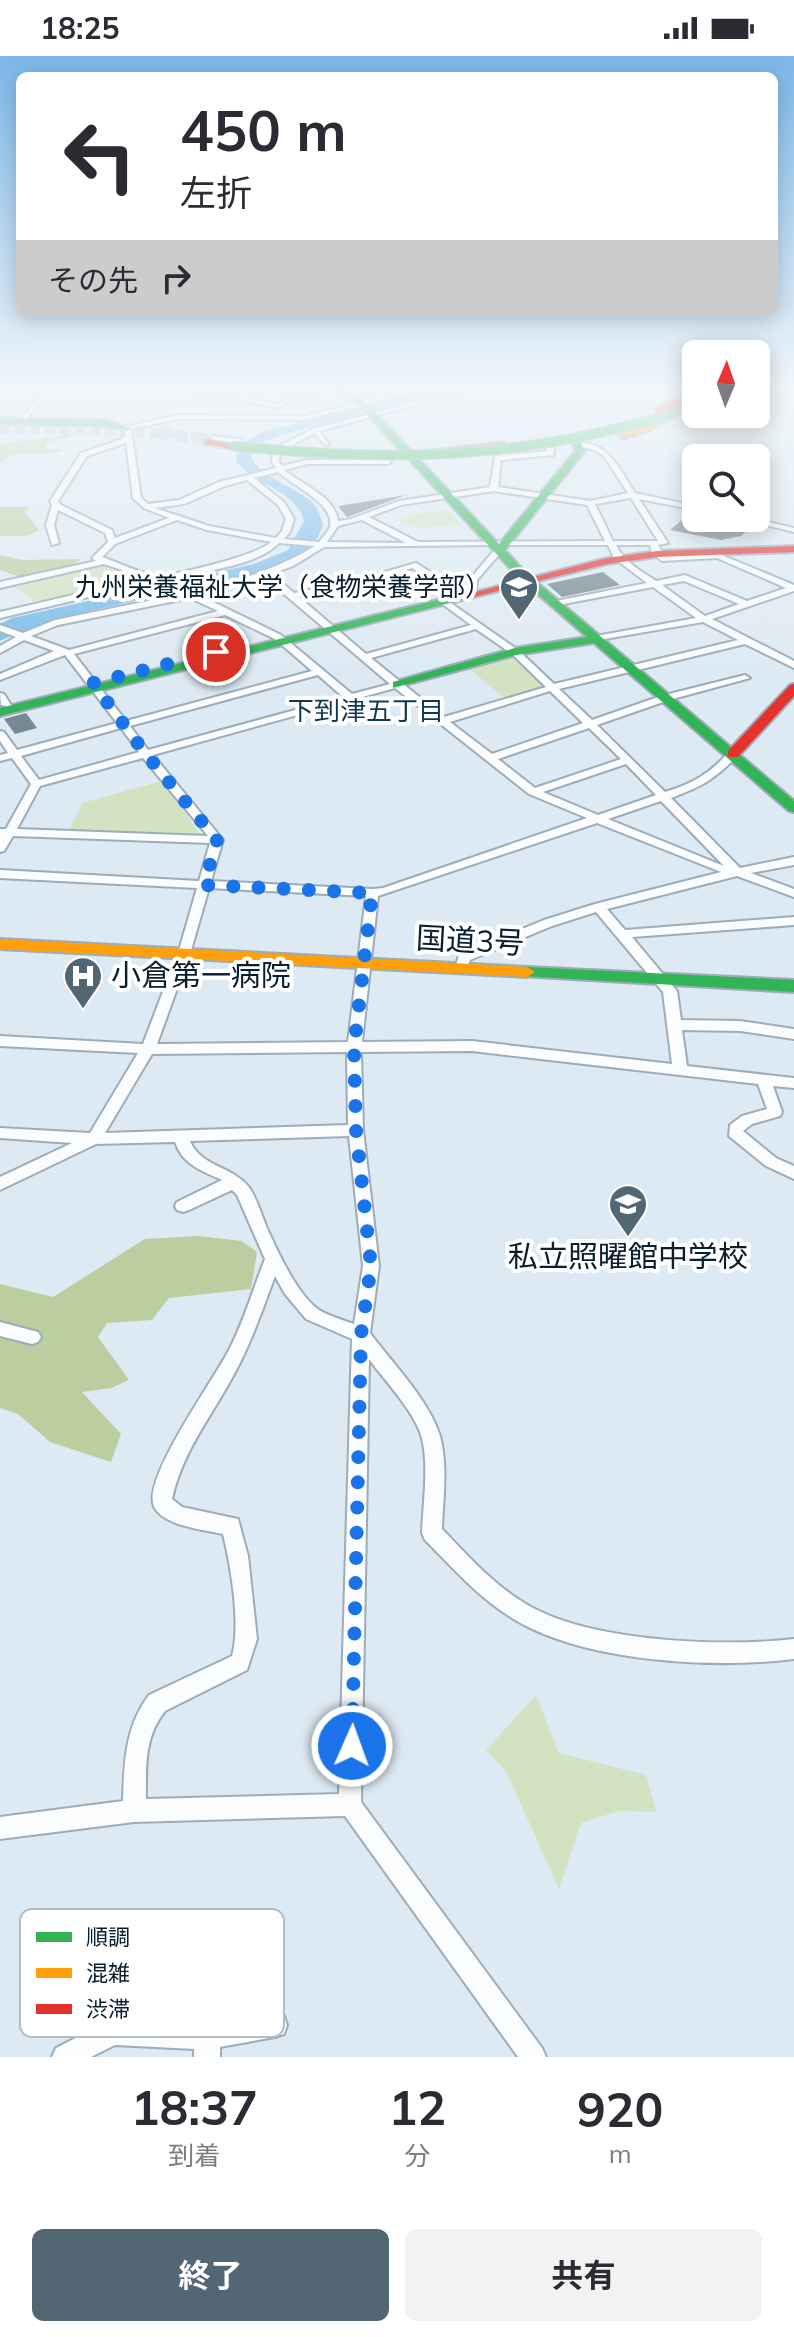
<!DOCTYPE html>
<html lang="ja">
<head>
<meta charset="utf-8">
<style>
  :root { --surface:#fff; --page:#f2f2f3; --text:#2b2b33; --muted:#7c7c81; --accent:#536674 }
  body { margin:0; font-family:Mulish,"Noto Sans JP",sans-serif; background:var(--page); color:var(--text); height:100vh; display:flex; flex-direction:column; font-size:30px; white-space:nowrap }
  * { box-sizing:border-box; margin:0 }
  p { font-size:26px; color:var(--muted) }
  .icon { flex:none; width:44px; height:44px; fill:none; stroke:currentColor; stroke-width:2; stroke-linecap:round; stroke-linejoin:round }
  .map { position:relative; height:2001px; overflow:hidden }
  .panel { display:flex; flex-direction:column; background:var(--surface); flex:1 }
  .panel>* { flex:none }
  .top-card { position:absolute; left:16px; top:16px; width:762px; height:244px; border-radius:12px; box-shadow:0 4px 20px #0003; background:#fff; color:var(--text); overflow:hidden }
  .needle { width:52px; rotate:2deg }
  .buttons { position:absolute; left:682px; top:284px; display:grid; gap:16px }
  .buttons a { display:grid; place-items:center; width:88px; height:88px; border-radius:12px; background:var(--surface); box-shadow:0 4px 20px #0003; font-size:40px }
  .pin { position:absolute; display:grid; place-items:center; width:68px; height:68px; color:#fff; margin:-34px; border:4px solid #fff; border-radius:50%; box-shadow:0 2px 8px #0007 }
  .me { position:absolute; width:88px; margin:-44px; rotate:2deg; stroke-linejoin:round; filter:drop-shadow(0 0 6px #0008) }
  .turn { display:flex; align-items:center; gap:28px; height:168px; padding:0 32px; font-size:36px }
  .turn .icon { width:104px; height:104px; stroke-width:2.5 }
  .turn b { display:block; font-size:56px; line-height:68px }
  .then { display:flex; align-items:center; height:76px; padding:0 32px; background:#0003; gap:16px; font-size:30px }
  .eta { display:flex; justify-content:space-evenly; align-items:center; height:136px; text-align:center }
  .eta b { font-size:48px; font-weight:700; line-height:56px }
  .primary-button { display:flex; gap:16px; margin-top:auto; padding:16px 32px }
  .primary-button a { flex:1; height:92px; border-radius:12px; background:var(--accent); color:#fff; font-size:32px; font-weight:700; line-height:92px; text-align:center }
  .primary-button a+a { background:var(--page); color:var(--text) }
  .status { display:flex; justify-content:space-between; align-items:center; height:56px; padding:0 40px; background:var(--surface); direction:ltr }
  .status svg { height:22px; fill:currentColor }
  .map>svg:first-child { display:block }
  .green { fill:#d2e3c2 }
  .forest { fill:#bbce9f }
  .water { fill:#7bbcea }
  .building { fill:#778991 }
  .lines { fill:none; stroke-linecap:round; stroke-linejoin:round }
  .street-tunnel { stroke:#b3c1cc; stroke-width:7; stroke-dasharray:7 4; stroke-linecap:butt }
  .secondary-tunnel { stroke:#b3c1cc; stroke-width:10; stroke-dasharray:10 5; stroke-linecap:butt }
  .highway-tunnel { stroke:#b3c1cc; stroke-width:12; stroke-dasharray:12 6; stroke-linecap:butt }
  .street-casing { stroke:#9dacb8; stroke-width:4 }
  .fast-casing { stroke:#9dacb8; stroke-width:4 }
  .slow-casing { stroke:#9dacb8; stroke-width:4 }
  .jam-casing { stroke:#9dacb8; stroke-width:4 }
  .street { fill:#fafcfd; fill-rule:evenodd }
  .fast { fill:#30b455; fill-rule:evenodd }
  .slow { fill:#ff9f0a; fill-rule:evenodd }
  .jam { fill:#e5322d; fill-rule:evenodd }
  .fast-bridge-casing { stroke:#9dacb8; stroke-width:11; stroke-linecap:butt }
  .jam-bridge-casing { stroke:#9dacb8; stroke-width:11; stroke-linecap:butt }
  .fast-bridge { stroke:#30b455; stroke-width:9 }
  .jam-bridge { stroke:#e5322d; stroke-width:9 }
  .route { stroke:#1a73e8; stroke-width:14; stroke-dasharray:0 25.2 }
  .labels { text-anchor:middle; stroke-width:8; stroke-linejoin:round; paint-order:stroke }
  .far-poi-label { font-size:26px; fill:#081f2f; stroke:#fff; text-anchor:end }
  .far-neighbourhood-label { font-size:26px; fill:#0f3854; stroke:#fff }
  .street-label { font-size:30px; fill:#081f2f; stroke:#fff }
  .poi-label { font-size:30px; fill:#081f2f; stroke:#fff; text-anchor:start }
  .key { fill:#fff; stroke:#b5bcc1; stroke-width:2 }
  .key-label { font-size:22px; fill:#081f2f }
</style>
</head>
<body>
<div class="status"><b>18:25</b><svg viewBox="0 0 49 12"><path d="M0 12V9h3v3zM5 12V6h3v6zM10 12V3h3v9zM15 12V0h3v12zM26 1h20v11H26zM47 4h2v5h-2z"/></svg></div>
<div class="map">
<svg width="794" height="2001" viewBox="0 0 794 2001">
  <rect width="100%" height="100%" fill="#deeaf3"/>
  <g class="green">
    <path d="M 448,454 L 462,468 L 418,472 L 399,464 L 417,458 Z"/>
    <path d="M 104,507 L 150,522 L 36,547 L 12,528 Z"/>
    <path d="M 514,597 L 551,633 L 508,645 L 467,611 Z"/>
    <path d="M 162,725 L 200,778 L 195,781 L 69,775 L 82,747 Z"/>
    <path d="M 536,1639 L 559,1697 L 646,1719 L 656,1756 L 619,1755 L 581,1767 L 559,1833 L 506,1715 L 486,1694 Z"/>
  </g>
  <g class="forest">
    <path d="M 96,375 C 81,381 57,380 45,389 L 46,392 L 65,394 L 54,397 L 10,399 L 0,408 L 0,388 Z"/>
    <path d="M 0,451 L 29,451 L 26,457 L 39,474 L 26,480 L 0,480 Z"/>
    <path d="M 0,499 L 23,504 L 82,503 L 69,511 L 20,521 L 0,514 Z"/>
    <path d="M 198,1180 L 242,1185 L 257,1196 L 251,1233 L 169,1242 L 152,1264 L 107,1267 L 98,1281 L 129,1324 L 111,1332 L 82,1336 L 121,1378 L 111,1406 L 50,1386 L 18,1358 L 0,1352 L 0,1228 L 53,1241 L 145,1183 Z"/>
  </g>
  <path class="water" d="M 429,334 L 458,334 L 281,379 L 265,385 L 251,396 C 251,421 302,431 315,450 C 319,455 321,462 323,468 C 317,493 293,505 269,514 C 249,522 225,525 203,530 C 136,546 63,556 0,585 L 0,568 L 12,562 L 254,508 L 288,494 L 304,465 C 297,435 253,428 236,405 C 235,390 251,382 263,376 Z"/>
  <g class="building">
    <path d="M 406,439 L 350,460 L 347,461 L 338,450 Z"/>
    <path d="M 691,456 L 696,457 L 696,462 L 726,462 L 752,470 L 741,480 L 721,484 L 670,474 Z"/>
    <path d="M 603,516 L 620,529 L 562,541 L 547,528 Z"/>
    <path d="M 26,657 L 37,672 L 15,678 L 4,663 Z"/>
  </g>
  <g class="lines">
    <path class="street-tunnel" d="M 158,377 L 213,382"/>
    <path class="secondary-tunnel" d="M 0,372 L 158,377"/>
    <path class="highway-tunnel" d="M 158,377 L 212,384"/>
    <g class="street-casing">
      <g id="street">
        <path d="M 44,334 L 51,334 L 24,366 L 20,366 L 20,364 Z"/>
        <path d="M 103,334 L 148,334 L 145,336 Z"/>
        <path d="M 182,334 L 234,338 L 276,348 L 314,334 L 324,334 L 276,352 L 234,342 Z"/>
        <path d="M 408,334 L 419,334 L 305,364 L 178,363 L 131,373 L 141,442 L 148,448 L 179,444 L 219,426 L 276,412 L 272,406 L 273,393 L 313,373 L 460,334 L 471,334 L 319,375 L 329,389 L 325,389 L 314,377 L 280,396 L 279,406 L 282,410 L 307,404 L 392,404 L 389,408 L 307,408 L 284,414 C 302,429 335,440 338,465 L 351,463 L 399,445 L 490,431 L 495,400 L 547,395 L 546,392 L 550,390 L 554,392 L 554,399 L 501,404 L 498,431 L 590,445 L 628,437 L 603,399 L 591,393 L 574,389 C 605,379 621,416 635,437 L 696,450 L 696,454 L 639,443 L 668,487 L 658,489 L 664,499 L 719,498 L 794,529 L 794,535 L 712,563 L 794,605 L 794,612 L 745,588 L 559,633 L 592,664 L 661,640 L 745,619 L 750,622 L 669,644 L 597,669 L 665,736 C 694,727 709,718 729,696 L 737,696 L 737,700 C 714,724 701,731 671,742 L 740,812 L 794,801 L 794,809 L 751,817 L 794,833 L 794,841 L 737,820 L 607,853 L 625,874 L 794,861 L 794,869 L 632,881 L 677,935 L 681,964 L 740,965 L 794,973 L 794,983 L 740,975 L 682,974 L 687,1010 L 794,1022 L 794,1032 L 773,1030 L 782,1056 L 780,1060 L 752,1068 L 743,1075 L 776,1102 L 794,1110 L 794,1123 L 766,1110 L 729,1080 L 730,1069 L 742,1060 L 767,1053 L 758,1028 L 472,995 L 361,996 L 363,1074 L 379,1210 L 370,1277 C 392,1307 429,1344 440,1380 C 448,1409 443,1444 442,1473 C 470,1502 499,1535 535,1553 C 599,1586 723,1591 794,1583 L 794,1603 C 713,1613 582,1606 512,1562 C 479,1542 452,1511 425,1484 L 422,1477 C 423,1447 429,1412 422,1382 C 415,1356 385,1325 369,1303 L 361,1746 L 542,1992 L 546,2001 L 518,2001 L 345,1760 L 134,1766 L 0,1783 L 0,1761 L 123,1745 C 124,1707 125,1671 149,1639 L 232,1600 C 241,1568 231,1511 223,1478 C 205,1474 157,1469 153,1447 C 147,1416 213,1325 229,1294 C 244,1265 253,1233 265,1203 L 237,1139 L 232,1134 L 189,1154 L 183,1156 L 177,1154 L 175,1150 L 177,1146 L 222,1124 C 202,1115 183,1109 175,1086 L 96,1088 L 0,1134 L 0,1121 L 72,1087 L 0,1082 L 0,1072 L 90,1077 L 138,997 L 0,990 L 0,980 L 143,988 L 180,891 L 197,832 L 0,822 L 0,814 L 199,825 L 210,787 L 13,780 L 4,795 L 0,796 L 0,773 L 6,773 L 31,728 L 12,702 L 0,705 L 0,699 L 8,697 L 0,685 L 0,675 L 4,676 L 17,694 L 117,667 L 65,599 L 0,624 L 0,618 L 54,595 L 24,584 L 0,597 L 0,590 L 16,581 L 0,575 L 0,569 L 23,577 L 55,564 L 182,538 L 156,525 L 0,562 L 0,556 L 146,522 L 104,508 L 0,532 L 0,526 L 96,505 L 92,502 L 108,486 L 105,477 L 58,454 L 54,469 L 59,487 L 52,489 L 46,469 L 52,449 L 50,445 L 81,397 L 125,382 L 125,371 L 178,359 L 305,360 ZM 126,387 L 133,442 L 144,452 L 169,462 L 115,482 L 112,474 L 61,449 L 58,445 L 87,400 ZM 278,416 C 292,429 335,448 330,470 C 329,475 323,481 319,486 L 284,483 L 290,476 L 294,463 L 284,446 L 254,422 ZM 247,424 L 278,449 L 286,463 L 282,475 L 276,482 L 209,470 L 155,452 L 184,448 L 225,430 ZM 494,435 L 587,449 L 605,485 L 418,486 L 369,461 L 401,449 ZM 631,442 L 658,485 L 613,485 L 595,448 ZM 177,464 L 207,474 L 271,486 C 260,498 173,521 156,519 C 141,518 117,506 102,501 L 115,488 ZM 362,464 L 406,487 L 327,486 L 338,470 ZM 279,487 L 315,490 C 277,513 236,526 192,536 L 165,523 C 198,516 256,511 279,487 ZM 494,489 L 608,489 L 614,502 L 647,527 L 556,545 L 553,546 L 553,550 L 653,531 L 696,562 L 596,580 L 593,581 L 593,585 L 703,566 L 738,584 L 554,628 L 518,594 L 445,543 L 438,545 L 471,569 L 366,598 L 299,541 L 369,526 L 412,512 L 452,538 L 458,538 L 458,534 L 416,507 L 364,522 L 294,537 L 272,518 L 293,510 L 324,491 ZM 616,489 L 650,489 L 652,497 L 662,505 L 717,502 L 786,532 L 747,545 L 685,519 L 656,525 C 641,515 624,506 616,489 ZM 264,521 L 390,628 L 352,638 L 281,579 L 199,539 ZM 684,525 L 739,548 L 705,560 L 662,529 ZM 190,542 L 218,555 L 69,594 L 31,580 L 58,569 ZM 225,559 L 275,583 L 312,615 L 126,665 L 74,598 ZM 476,573 L 512,598 L 546,631 L 444,661 L 371,602 ZM 318,619 L 343,641 L 148,694 L 130,670 ZM 395,632 L 529,738 L 587,762 L 383,832 L 372,833 L 211,825 L 223,784 L 153,699 ZM 550,635 L 583,667 L 492,698 L 450,666 ZM 121,672 L 139,696 L 39,724 L 21,700 ZM 589,672 L 621,703 L 535,732 L 498,703 ZM 143,702 L 208,780 L 17,773 L 40,730 ZM 626,708 L 656,739 L 598,759 L 543,736 ZM 661,745 L 724,810 L 608,763 ZM 597,767 L 721,816 L 595,848 L 544,864 L 459,899 L 455,912 L 456,915 L 466,915 L 470,904 L 552,870 L 596,856 L 663,936 L 672,1008 L 472,985 L 362,986 L 378,840 ZM 209,832 L 366,840 L 348,986 L 157,988 L 192,891 ZM 347,996 L 348,1069 L 105,1077 L 152,998 ZM 349,1080 L 363,1210 L 354,1268 C 343,1264 329,1260 319,1254 C 297,1239 277,1194 266,1170 C 261,1157 256,1140 248,1130 C 231,1110 200,1110 190,1085 ZM 275,1220 L 285,1238 L 306,1263 L 352,1283 L 339,1738 L 146,1743 C 146,1711 144,1681 165,1655 L 247,1614 L 257,1583 L 248,1500 L 238,1463 L 182,1451 L 172,1443 C 182,1397 210,1362 232,1322 C 250,1290 262,1255 275,1220 Z"/>
        <path d="M 213,380 L 240,383 L 244,385 L 240,387 L 211,383 Z"/>
        <path d="M 737,462 L 751,462 L 794,472 L 794,476 Z"/>
        <path d="M 496,492 L 503,494 L 477,524 L 476,534 L 470,534 L 469,524 Z"/>
        <path d="M 0,637 L 4,638 L 11,649 L 10,651 L 1,649 Z"/>
        <path d="M 0,1266 L 38,1276 L 41,1281 L 38,1286 L 32,1288 L 0,1280 Z"/>
        <path d="M 275,1957 L 284,1960 L 287,1969 L 284,1978 L 275,1981 L 220,1991 L 220,2001 L 194,2001 L 194,1993 L 115,1989 L 91,2001 L 52,2001 L 56,1992 L 113,1963 L 207,1968 Z"/>
      </g>
    </g>
    <g class="fast-casing">
      <g id="fast">
        <path d="M 332,334 L 342,334 L 366,347 L 499,488 L 575,395 L 571,383 L 578,381 L 585,395 L 505,494 L 526,517 L 794,745 L 794,756 L 789,755 L 594,587 L 516,599 L 393,632 L 393,626 L 515,592 L 587,581 L 518,521 L 360,351 Z"/>
        <path d="M 0,362 L 105,364 L 131,372 L 127,375 L 105,370 L 0,368 Z"/>
        <path d="M 470,536 L 474,537 L 474,541 L 0,660 L 0,652 Z"/>
        <path d="M 527,911 L 794,924 L 794,936 L 521,920 L 519,916 L 521,912 Z"/>
      </g>
    </g>
    <g class="slow-casing">
      <g id="slow">
        <path d="M 696,343 L 696,349 L 650,374 L 622,383 L 618,380 Z"/>
        <path d="M 0,883 L 527,911 L 535,916 L 527,921 L 0,893 Z"/>
      </g>
    </g>
    <g class="jam-casing">
      <g id="jam">
        <path d="M 207,383 L 238,390 L 233,393 L 204,388 Z"/>
        <path d="M 504,386 L 507,391 L 430,398 L 425,395 Z"/>
        <path d="M 794,490 L 794,496 L 657,501 L 607,508 L 470,542 L 464,539 L 607,502 L 657,495 Z"/>
        <path d="M 794,628 L 794,640 L 738,701 L 728,701 L 728,695 L 790,629 Z"/>
      </g>
    </g>
    <use href="#street" class="street"/>
    <use href="#fast" class="fast"/>
    <use href="#slow" class="slow"/>
    <use href="#jam" class="jam"/>
    <g class="fast-bridge-casing">
      <path id="fast-bridge" d="M 233,390 C 391,406 523,404 676,356"/>
    </g>
    <g class="jam-bridge-casing">
      <path id="jam-bridge" d="M 659,354 L 696,340"/>
    </g>
    <use href="#fast-bridge" class="fast-bridge"/>
    <use href="#jam-bridge" class="jam-bridge"/>
  </g>
  <linearGradient id="sky" x2="0" y2="1"><stop stop-color="#7cb7e9"/><stop offset="0.54" stop-color="#f0f6fa"/><stop offset="1" stop-color="#f0f6fa" stop-opacity="0"/></linearGradient>
  <rect width="794" height="614" fill="url(#sky)"/>
  <g class="lines">
    <path class="route" d="M 216,596 L 93,627 L 145,697 L 217,784 L 204,829 L 372,837 L 354,992 L 356,1074 L 371,1210 L 361,1279 L 352,1690"/>
  </g>
  <defs>
    <g id="university-pin" transform="scale(2)"><path d="M0 17L-7.5 6A9.5 9.5 0 1 1 7.5 6Z" fill="#536674" stroke="#fff"/><path d="M0-5L7-2L0 1L-7-2ZM-4 1L0 2.5L4 1V4Q0 6-4 4Z" fill="#fff"/></g>
    <g id="hospital-pin" transform="scale(2)"><path d="M0 17L-7.5 6A9.5 9.5 0 1 1 7.5 6Z" fill="#536674" stroke="#fff"/><path d="M-5-5h3v3.5h4V-5h3V5h-3V1.5h-4V5h-3Z" fill="#fff"/></g>
    <g id="school-pin" transform="scale(2)"><path d="M0 17L-7.5 6A9.5 9.5 0 1 1 7.5 6Z" fill="#536674" stroke="#fff"/><path d="M0-5L7-2L0 1L-7-2ZM-4 1L0 2.5L4 1V4Q0 6-4 4Z" fill="#fff"/></g>
  </defs>
  <g fill-rule="evenodd">
    <use href="#university-pin" x="519" y="531"/>
    <use href="#hospital-pin" x="83" y="920"/>
    <use href="#school-pin" x="628" y="1148"/>
  </g>
  <g class="labels">
    <g class="far-poi-label">
      <text x="491" y="540">九州栄養福祉大学（食物栄養学部）</text>
    </g>
    <g class="far-neighbourhood-label">
      <text x="366" y="664">下到津五丁目</text>
    </g>
    <g class="street-label">
      <text transform="translate(470 885) rotate(3)" y="10">国道3号</text>
    </g>
    <g class="poi-label">
      <text x="111" y="930">小倉第一病院</text>
      <text x="628" y="1211" text-anchor="middle">私立照曜館中学校</text>
    </g>
  </g>
  <rect x="20" y="1853" width="264" height="128" rx="12" class="key"/>
  <rect x="36" y="1876" width="36" height="10" fill="#30b455"/>
  <rect x="36" y="1912" width="36" height="10" fill="#ff9f0a"/>
  <rect x="36" y="1948" width="36" height="10" fill="#e5322d"/>
  <g class="key-label">
    <text x="86" y="1889">順調</text>
    <text x="86" y="1925">混雑</text>
    <text x="86" y="1961">渋滞</text>
  </g>
</svg>
<div class="buttons">
<a><svg class="needle" viewBox="-14 -14 28 28"><path d="M0-13l5 13h-10z" fill="#e53935"/><path d="M0 13l5-13h-10z" fill="#7c7c81"/></svg></a>
<a><svg class="icon" aria-label="search" viewBox="0 0 24 24"><circle cx="10" cy="10" r="6"/><path d="M15 15l6 6"/></svg></a>
</div>
<div class="pin" style="left:216px;top:596px;background:#d93025"><svg class="icon" aria-label="arrive" viewBox="0 0 24 24"><path d="M6 21V4h12l-3 4 3 4H6"/></svg></div>
<svg class="me" style="left:352px;top:1690px" viewBox="-20 -20 40 40"><circle r="17" fill="#1a73e8" stroke="#fff" stroke-width="3"/><path d="M0-11L8 9 0 5-8 9z" fill="#fff"/></svg>
<div class="top-card">
<div class="turn"><svg class="icon" aria-label="left" viewBox="0 0 24 24"><path d="M17 20v-9H6M10 6l-5 5 5 5"/></svg><div><b>450 m</b>左折</div></div>
<div class="then">その先<svg class="icon" aria-label="right" viewBox="0 0 24 24"><path d="M7 20v-9h11M14 6l5 5-5 5"/></svg></div>
</div>
</div>
<section class="panel">
<div class="eta">
<div><b>18:37</b><p>到着</p></div>
<div><b>12</b><p>分</p></div>
<div><b>920</b><p>m</p></div>
</div>
<div class="primary-button"><a>終了</a><a>共有</a></div>
</section>
</body>
</html>
